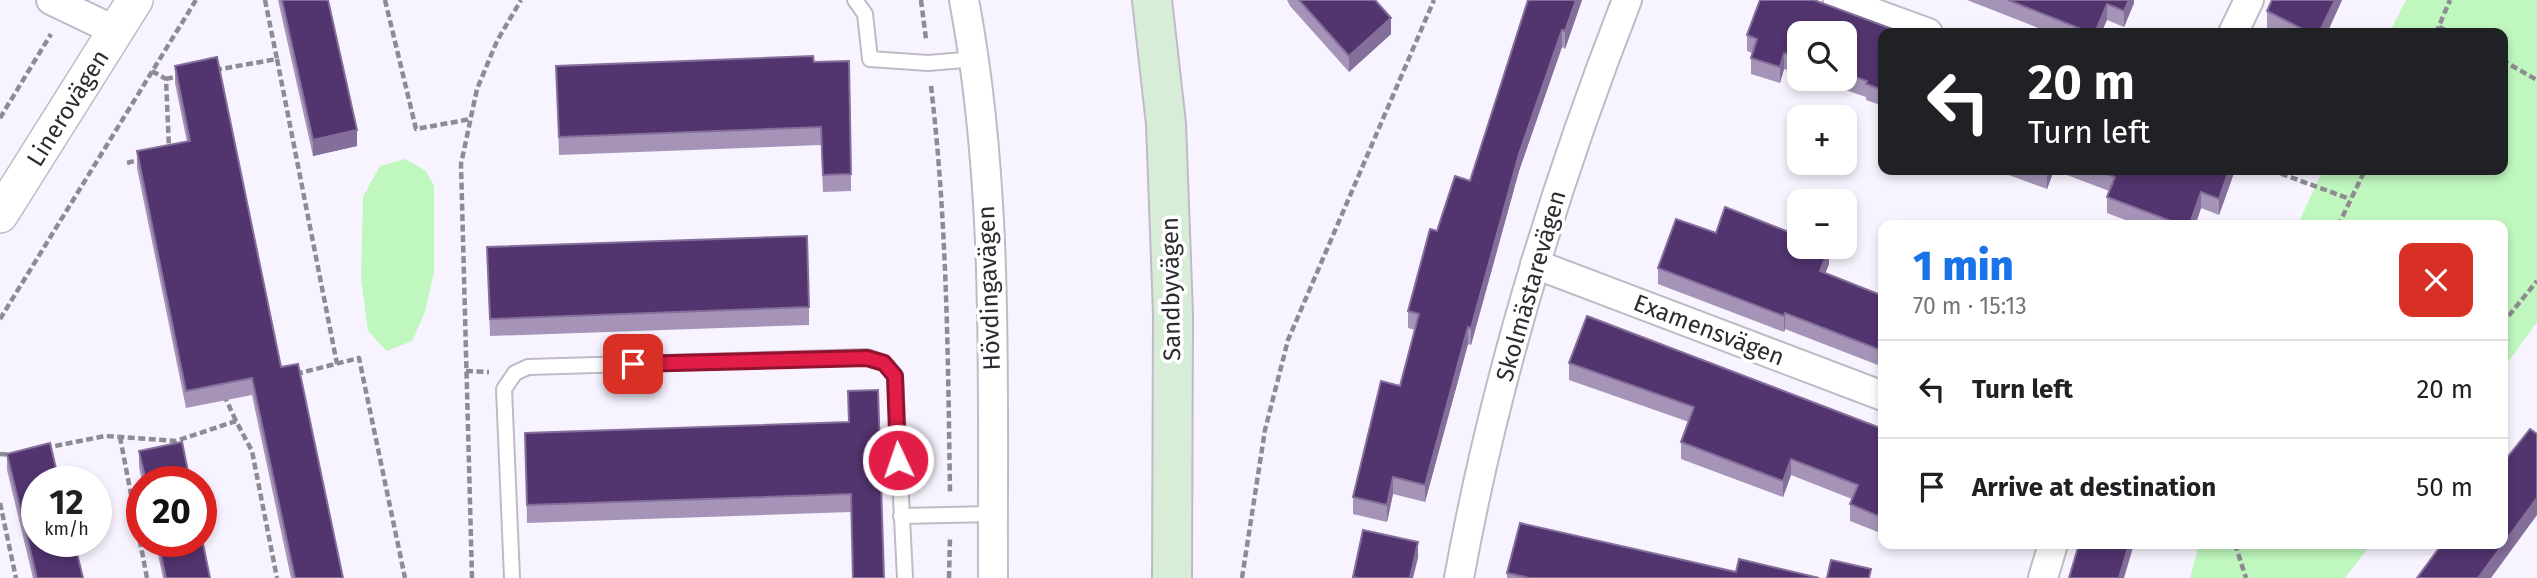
<!DOCTYPE html>
<html lang="en">
<head>
<meta charset="utf-8">
<style>
  :root { --surface:#fff; --page:#f2f2f2; --text:#202124; --muted:#757577; --line:#e0e0e0; --accent:#1a73e8 }
  body { margin:0; font-family:"Fira Sans",sans-serif; background:var(--page); color:var(--text); height:100vh; display:flex; flex-direction:column; font-size:26px; white-space:nowrap }
  * { box-sizing:border-box; margin:0 }
  p { font-size:23px; color:var(--muted) }
  .icon { flex:none; width:38px; height:38px; fill:none; stroke:currentColor; stroke-width:2; stroke-linecap:round; stroke-linejoin:round }
  .map { position:relative; flex:1; overflow:hidden }
  .details { position:absolute; left:1878px; top:220px; width:630px; height:329px; display:flex; flex-direction:column; background:var(--surface); border-radius:14px; box-shadow:0 4px 10px #0003 }
  .details>* { flex:none }
  .guide { position:absolute; left:1878px; top:28px; width:630px; height:147px; border-radius:14px; box-shadow:0 4px 10px #0003; background:#202124; color:#fff; overflow:hidden }
  .fabs { position:absolute; left:1787px; top:21px; display:grid; gap:14px }
  .fabs a { display:grid; place-items:center; width:70px; height:70px; border-radius:14px; background:var(--surface); box-shadow:0 4px 10px #0003; font-size:35px }
  .speed { position:absolute; left:21px; top:466px; display:flex; gap:14px; font-size:35px; font-weight:700; text-align:center }
  .speed>* { display:grid; place-content:center; width:91px; height:91px; border-radius:50%; background:var(--surface); box-shadow:0 4px 10px #0003; line-height:1 }
  .speed small { font-size:18px; font-weight:400 }
  .speed .limit { border:10px solid #d22; background:#fff; color:#111 }
  .pin { position:absolute; display:grid; place-items:center; width:60px; height:60px; color:#fff; margin:-30px; border-radius:14px; box-shadow:0 4px 10px #0006 }
  .me { position:absolute; width:77px; margin:-38px; rotate:357deg; stroke-linejoin:round; filter:drop-shadow(0 0 5px #0008) }
  .turn { display:flex; align-items:center; gap:24px; height:147px; padding:0 35px; font-size:32px }
  .turn .icon { width:91px; height:91px; stroke-width:2.5 }
  .turn b { display:block; font-size:49px; line-height:60px }
  .round { display:grid; place-items:center; flex:none; width:74px; height:74px; border-radius:14px; background:var(--page) }
  .headline { display:flex; align-items:center; justify-content:space-between; height:119px; padding:0 35px }
  h1 { font-size:42px; font-weight:800; line-height:52px; color:var(--accent) }
  ul { padding:0; list-style:none }
  li { display:flex; align-items:center; gap:21px; height:98px; padding:0 35px; border-top:2px solid var(--line) }
  li div { flex:1 }
  li b { display:block; font-size:26px }
  li em { font-style:normal }
  .map>svg:first-child { display:block }
  .green { fill:#bff7be }
  .lines { fill:none; stroke-linecap:round; stroke-linejoin:round }
  .service-casing { stroke:#c0bac7; stroke-width:18 }
  .minor-casing { stroke:#c0bac7; stroke-width:32 }
  .tertiary-casing { stroke:#c0bac7; stroke-width:38 }
  .secondary-casing { stroke:#c0bac7; stroke-width:42 }
  .path { stroke:#8e8b93; stroke-width:4.5; stroke-dasharray:7 3.5; stroke-linecap:butt }
  .service { stroke:#fff; stroke-width:14 }
  .minor { stroke:#fff; stroke-width:28 }
  .tertiary { stroke:#fff; stroke-width:35 }
  .secondary { stroke:#d8edd8; stroke-width:38 }
  .wall { fill:#a594b7 }
  .shaded-wall { fill:#846e9a }
  .building { fill:#52346f; stroke:#846e9a; stroke-width:2 }
  .route-casing { stroke:#92132f; stroke-width:18 }
  .route { stroke:#e11d48; stroke-width:12 }
  .labels { text-anchor:middle; stroke-width:7; stroke-linejoin:round; paint-order:stroke }
  .street-label { font-size:24px; fill:#2e2c31; stroke:#fff }
</style>
</head>
<body>
<div class="map">
<svg width="2537" height="578" viewBox="0 0 2537 578">
  <rect width="100%" height="100%" fill="#f8f4ff"/>
  <g class="green">
    <path d="M 2406,0 L 2537,0 L 2537,322 L 2503,369 L 2502,226 L 2297,226 L 2323,170 L 2502,170 L 2502,33 L 2389,33 Z"/>
    <path d="M 405,159 L 426,171 L 434,186 L 434,272 L 425,312 L 412,341 L 387,351 L 368,331 L 361,278 L 363,197 L 380,166 Z"/>
    <path d="M 2195,544 L 2371,544 L 2345,578 L 2190,578 L 2197,552 Z"/>
  </g>
  <g class="lines">
    <g class="service-casing">
      <g id="service">
        <path d="M 855,0 L 865,14 L 870,59 L 928,63 L 976,59"/>
        <path d="M 901,516 L 992,514"/>
        <path d="M 512,578 L 504,389 L 515,373 L 528,367 L 867,357 L 884,363 L 895,376 L 905,578"/>
      </g>
    </g>
    <g class="minor-casing">
      <g id="minor">
        <path d="M 51,0 L 116,31"/>
        <path d="M 964,0 C 1000,190 992,386 993,578"/>
        <path d="M 1838,0 L 1928,33"/>
        <path d="M 2233,33 L 2249,0"/>
        <path d="M 1535,264 L 1883,396"/>
        <path d="M 1459,578 C 1495,380 1554,187 1627,0"/>
        <path d="M 2043,578 L 2053,544"/>
      </g>
    </g>
    <g class="tertiary-casing">
      <path id="tertiary" d="M 0,215 L 135,0"/>
    </g>
    <g class="secondary-casing">
      <path id="secondary" d="M 1152,0 L 1166,124 L 1173,314 L 1172,578"/>
    </g>
    <g class="path">
      <path d="M 265,0 L 277,59"/>
      <path d="M 385,0 L 416,129 L 471,119"/>
      <path d="M 921,0 L 926,39"/>
      <path d="M 2439,27 L 2451,33"/>
      <path d="M 2436,33 L 2450,0"/>
      <path d="M 2502,60 L 2537,80"/>
      <path d="M 215,70 L 277,59 L 337,364"/>
      <path d="M 152,71 L 166,79 L 169,148"/>
      <path d="M 166,79 L 179,76"/>
      <path d="M 931,86 C 947,221 948,357 950,493"/>
      <path d="M 0,118 L 51,34"/>
      <path d="M 127,163 L 142,159"/>
      <path d="M 2271,170 L 2350,199"/>
      <path d="M 2338,226 L 2365,170"/>
      <path d="M 0,319 L 196,0"/>
      <path d="M 2502,324 L 2537,281"/>
      <path d="M 466,371 L 489,372"/>
      <path d="M 296,374 L 359,358 L 405,578"/>
      <path d="M 224,395 L 236,421"/>
      <path d="M 120,437 L 147,578"/>
      <path d="M 45,448 L 105,436 L 176,441 L 236,421 L 252,451 L 277,578"/>
      <path d="M 0,454 L 12,455"/>
      <path d="M 0,503 L 16,578"/>
      <path d="M 2235,544 L 2246,578"/>
      <path d="M 472,578 L 461,164 L 477,89 L 497,41 L 521,0"/>
      <path d="M 949,578 L 950,537"/>
      <path d="M 1242,578 L 1265,430 L 1288,340 L 1434,0"/>
    </g>
    <use href="#service" class="service"/>
    <use href="#minor" class="minor"/>
    <use href="#tertiary" class="tertiary"/>
    <use href="#secondary" class="secondary"/>
  </g>
  <g class="wall">
    <path d="M 278,0 L 328,0 L 357,146 L 313,156 Z"/>
    <path d="M 1287,0 L 1375,0 L 1391,34 L 1349,72 L 1290,6 Z"/>
    <path d="M 1528,0 L 1582,0 L 1565,49 L 1562,47 L 1519,171 L 1471,345 L 1468,344 L 1425,502 L 1393,494 L 1387,522 L 1353,514 L 1353,497 L 1400,386 L 1415,330 L 1408,328 L 1408,311 L 1437,231 L 1470,181 Z"/>
    <path d="M 1760,0 L 1814,0 L 1903,33 L 1883,33 L 1883,106 L 1866,100 L 1866,97 L 1813,79 L 1844,79 L 1844,33 L 1799,33 L 1799,74 L 1784,69 L 1780,83 L 1751,74 L 1751,58 L 1752,53 L 1747,51 L 1747,35 Z"/>
    <path d="M 1967,0 L 2134,0 L 2134,3 L 2124,27 L 2107,20 L 2101,33 L 2051,33 Z"/>
    <path d="M 2272,0 L 2342,0 L 2327,33 L 2278,33 L 2267,28 L 2267,11 Z"/>
    <path d="M 814,62 L 851,174 L 851,191 L 823,192 L 821,145 L 559,155 L 556,66 Z"/>
    <path d="M 175,66 L 281,367 L 343,578 L 291,578 L 252,395 L 186,408 L 137,168 L 137,151 L 187,142 L 175,83 Z"/>
    <path d="M 1995,170 L 2054,170 L 2047,189 Z"/>
    <path d="M 2054,170 L 2234,170 L 2234,173 L 2219,215 L 2201,208 L 2195,226 L 2141,226 L 2107,213 L 2107,197 L 2109,191 Z"/>
    <path d="M 1716,233 L 1829,264 L 1825,273 L 1883,296 L 1883,367 L 1785,329 L 1784,332 L 1658,284 L 1658,268 Z"/>
    <path d="M 487,247 L 809,307 L 809,325 L 490,336 Z"/>
    <path d="M 1569,363 L 1883,429 L 1883,534 L 1850,521 L 1850,504 L 1852,499 L 1791,475 L 1783,497 L 1681,459 L 1681,442 L 1689,422 L 1569,380 Z"/>
    <path d="M 848,391 L 884,578 L 853,578 L 851,512 L 527,523 L 525,433 L 848,422 Z"/>
    <path d="M 139,451 L 190,481 L 142,481 L 139,467 Z"/>
    <path d="M 7,454 L 83,578 L 33,578 L 7,470 Z"/>
    <path d="M 155,541 L 201,541 L 210,578 L 163,578 Z"/>
    <path d="M 1736,572 L 1819,578 L 1507,578 L 1507,573 Z"/>
  </g>
  <g class="shaded-wall">
    <path d="M 1576,0 L 1582,0 L 1565,49 L 1565,31 Z"/>
    <path d="M 2129,0 L 2134,0 L 2134,3 L 2124,27 L 2124,11 Z"/>
    <path d="M 2335,0 L 2342,0 L 2327,33 L 2319,33 Z"/>
    <path d="M 2107,4 L 2107,20 L 2101,33 L 2095,33 Z"/>
    <path d="M 1391,18 L 1391,34 L 1349,72 L 1349,56 Z"/>
    <path d="M 1562,30 L 1562,47 L 1519,171 L 1471,345 L 1471,328 L 1519,154 Z"/>
    <path d="M 1784,53 L 1784,69 L 1780,83 L 1780,67 Z"/>
    <path d="M 357,130 L 357,146 L 313,156 L 313,140 Z"/>
    <path d="M 2048,170 L 2054,170 L 2047,189 L 2047,173 Z"/>
    <path d="M 2229,170 L 2234,170 L 2234,173 L 2219,215 L 2219,199 Z"/>
    <path d="M 2201,192 L 2201,208 L 2195,226 L 2189,226 Z"/>
    <path d="M 1829,248 L 1829,264 L 1820,287 L 1820,271 Z"/>
    <path d="M 1785,313 L 1785,329 L 1784,332 L 1784,316 Z"/>
    <path d="M 1468,327 L 1468,344 L 1425,502 L 1425,485 Z"/>
    <path d="M 1791,459 L 1791,475 L 1783,497 L 1783,481 Z"/>
    <path d="M 1393,477 L 1393,494 L 1387,522 L 1387,505 Z"/>
    <path d="M 2537,498 L 2537,515 L 2491,578 L 2478,578 Z"/>
    <path d="M 1418,542 L 1418,558 L 1413,578 L 1410,578 Z"/>
    <path d="M 2129,544 L 2134,544 L 2124,578 L 2119,578 Z"/>
  </g>
  <g class="building">
    <path d="M 282,0 L 328,0 L 357,130 L 313,140 Z"/>
    <path d="M 1299,0 L 1375,0 L 1391,18 L 1349,56 Z"/>
    <path d="M 1528,0 L 1576,0 L 1565,31 L 1562,30 L 1519,154 L 1471,328 L 1468,327 L 1425,485 L 1393,477 L 1387,505 L 1353,497 L 1381,381 L 1400,386 L 1419,314 L 1408,311 L 1430,229 L 1437,231 L 1455,176 L 1470,181 Z"/>
    <path d="M 1760,0 L 1814,0 L 1903,33 L 1883,33 L 1883,90 L 1866,84 L 1867,81 L 1844,73 L 1844,33 L 1799,33 L 1799,58 L 1784,53 L 1780,67 L 1751,58 L 1757,39 L 1747,35 Z"/>
    <path d="M 2008,0 L 2129,0 L 2124,11 L 2107,4 L 2095,33 L 2091,33 Z"/>
    <path d="M 2272,0 L 2335,0 L 2319,33 L 2310,33 L 2267,11 Z"/>
    <path d="M 813,56 L 814,62 L 849,61 L 851,174 L 823,175 L 821,127 L 559,137 L 556,66 Z"/>
    <path d="M 217,57 L 281,367 L 298,364 L 343,578 L 295,578 L 252,378 L 186,391 L 137,151 L 190,141 L 175,66 Z"/>
    <path d="M 2097,170 L 2229,170 L 2219,199 L 2201,192 L 2189,226 L 2184,226 L 2107,197 L 2115,177 Z"/>
    <path d="M 1725,207 L 1799,236 L 1799,247 L 1825,247 L 1829,248 L 1820,271 L 1883,296 L 1883,351 L 1785,313 L 1784,316 L 1658,268 L 1676,219 L 1716,233 Z"/>
    <path d="M 807,236 L 809,307 L 490,319 L 487,247 Z"/>
    <path d="M 1587,316 L 1883,429 L 1883,518 L 1850,504 L 1858,485 L 1791,459 L 1783,481 L 1681,442 L 1694,407 L 1569,363 Z"/>
    <path d="M 878,390 L 884,578 L 853,578 L 851,494 L 527,505 L 525,433 L 849,422 L 848,391 Z"/>
    <path d="M 2530,429 L 2537,434 L 2537,498 L 2478,578 L 2417,578 L 2442,544 L 2502,544 L 2502,464 Z"/>
    <path d="M 182,442 L 190,481 L 146,481 L 139,451 Z"/>
    <path d="M 50,443 L 59,481 L 37,481 L 37,541 L 74,541 L 83,578 L 37,578 L 7,454 Z"/>
    <path d="M 1520,523 L 1736,572 L 1739,559 L 1819,578 L 1530,578 L 1507,573 Z"/>
    <path d="M 1363,530 L 1418,542 L 1410,578 L 1359,578 L 1353,577 Z"/>
    <path d="M 201,534 L 210,578 L 166,578 L 158,541 L 201,541 Z"/>
    <path d="M 2079,544 L 2129,544 L 2119,578 L 2069,578 Z"/>
    <path d="M 1831,560 L 1871,569 L 1869,578 L 1827,578 Z"/>
  </g>
  <g class="lines">
    <g class="route-casing">
      <path id="route" d="M 633,364 L 867,358 L 884,363 L 895,376 L 898,460"/>
    </g>
    <use href="#route" class="route"/>
  </g>
  <g class="labels">
    <g class="street-label">
      <text transform="translate(68 108) rotate(-58)" y="8">Linerovägen</text>
      <text transform="translate(1531 286) rotate(-74)" y="8">Skolmästarevägen</text>
      <text transform="translate(989 288) rotate(-92)" y="8">Hövdingavägen</text>
      <text transform="translate(1171 289) rotate(-91)" y="8">Sandbyvägen</text>
      <text transform="translate(1709 330) rotate(21)" y="8">Examensvägen</text>
    </g>
  </g>
</svg>
<div class="fabs">
<a><svg class="icon" aria-label="search" viewBox="0 0 24 24"><circle cx="10" cy="10" r="6"/><path d="M15 15l6 6"/></svg></a>
<a>+</a>
<a>−</a>
</div>
<div class="speed"><div>12<small>km/h</small></div><div class="limit">20</div></div>
<div class="pin" style="left:633px;top:364px;background:#d93025"><svg class="icon" aria-label="arrive" viewBox="0 0 24 24"><path d="M6 21V4h12l-3 4 3 4H6"/></svg></div>
<svg class="me" style="left:898px;top:460px" viewBox="-20 -20 40 40"><circle r="17" fill="#e11d48" stroke="#fff" stroke-width="3"/><path d="M0-11L8 9 0 5-8 9z" fill="#fff"/></svg>
<div class="guide">
<div class="turn"><svg class="icon" aria-label="left" viewBox="0 0 24 24"><path d="M17 20v-9H6M10 6l-5 5 5 5"/></svg><div><b>20 m</b>Turn left</div></div>
</div>
<section class="details">
<div class="headline"><div><h1>1 min</h1><p>70 m · 15:13</p></div><a class="round" style="background:#d93025;color:#fff"><svg class="icon" aria-label="close" viewBox="0 0 24 24"><path d="M6 6l12 12M18 6L6 18"/></svg></a></div>
<ul>
<li><svg class="icon" aria-label="left" viewBox="0 0 24 24"><path d="M17 20v-9H6M10 6l-5 5 5 5"/></svg><div><b>Turn left</b></div><em>20 m</em></li>
<li><svg class="icon" aria-label="arrive" viewBox="0 0 24 24"><path d="M6 21V4h12l-3 4 3 4H6"/></svg><div><b>Arrive at destination</b></div><em>50 m</em></li>
</ul>
</section>
</div>
</body>
</html>
